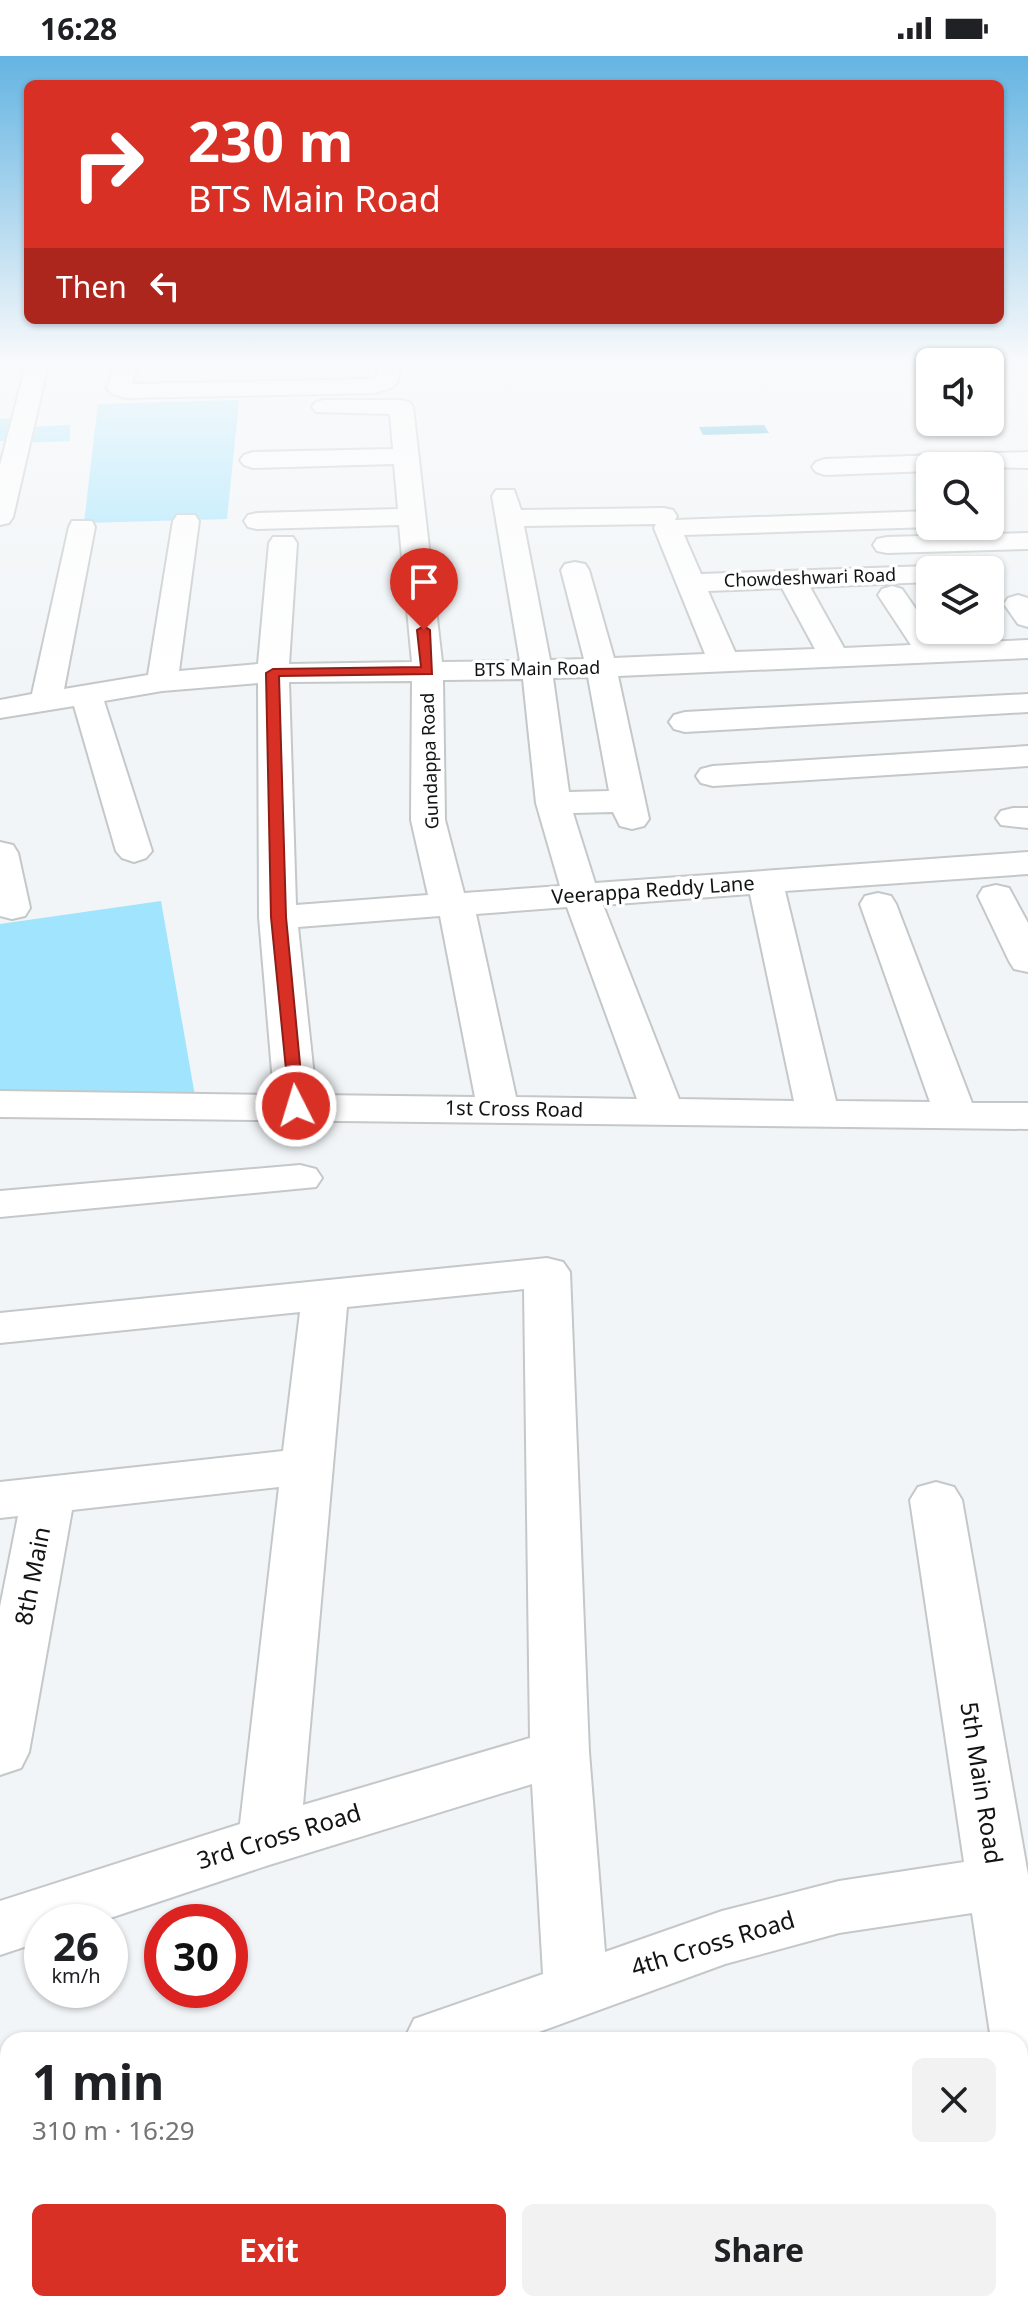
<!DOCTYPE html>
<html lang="en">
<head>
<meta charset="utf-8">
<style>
  :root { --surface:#fff; --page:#f2f2f2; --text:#202124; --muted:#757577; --accent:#d93025 }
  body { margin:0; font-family:"Noto Sans",sans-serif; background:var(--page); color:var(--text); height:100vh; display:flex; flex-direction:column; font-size:30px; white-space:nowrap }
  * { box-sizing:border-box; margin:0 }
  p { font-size:26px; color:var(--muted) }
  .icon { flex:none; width:44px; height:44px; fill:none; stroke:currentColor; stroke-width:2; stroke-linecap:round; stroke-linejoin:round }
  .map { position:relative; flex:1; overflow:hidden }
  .details { position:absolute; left:0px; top:1976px; width:1028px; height:280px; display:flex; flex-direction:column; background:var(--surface); border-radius:24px 24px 0 0; box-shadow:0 2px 6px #0004 }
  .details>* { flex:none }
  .banner { position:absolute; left:24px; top:24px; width:980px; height:244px; border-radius:12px; box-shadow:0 2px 6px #0004; background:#d93025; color:#fff; overflow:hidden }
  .controls { position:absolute; left:916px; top:292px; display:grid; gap:16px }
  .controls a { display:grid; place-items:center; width:88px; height:88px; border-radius:12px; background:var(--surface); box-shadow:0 2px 6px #0004; font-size:40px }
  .speed { position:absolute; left:24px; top:1848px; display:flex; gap:16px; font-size:40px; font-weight:700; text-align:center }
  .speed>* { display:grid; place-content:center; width:104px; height:104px; border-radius:50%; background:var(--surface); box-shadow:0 2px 6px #0004; line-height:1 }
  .speed small { font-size:20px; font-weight:400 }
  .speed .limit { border:12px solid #d22; background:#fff; color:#111 }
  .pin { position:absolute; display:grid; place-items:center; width:68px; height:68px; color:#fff; margin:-82px -34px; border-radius:50% 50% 50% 0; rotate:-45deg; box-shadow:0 0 8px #0007 }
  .pin .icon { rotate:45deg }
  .me { position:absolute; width:88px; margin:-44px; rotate:355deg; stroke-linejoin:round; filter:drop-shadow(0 0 6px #0008) }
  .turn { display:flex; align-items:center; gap:28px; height:168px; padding:0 32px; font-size:36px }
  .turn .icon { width:104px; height:104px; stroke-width:2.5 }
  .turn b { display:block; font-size:56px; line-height:68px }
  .then { display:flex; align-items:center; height:76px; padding:0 32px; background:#0003; gap:16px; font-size:30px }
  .round { display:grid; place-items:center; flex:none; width:84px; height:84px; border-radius:12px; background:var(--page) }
  .headline { display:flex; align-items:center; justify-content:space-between; height:136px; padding:0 32px }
  h1 { font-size:48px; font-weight:700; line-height:60px }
  .button { display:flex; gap:16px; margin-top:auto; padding:16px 32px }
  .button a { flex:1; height:92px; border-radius:12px; background:var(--accent); color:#fff; font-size:32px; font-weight:700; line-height:92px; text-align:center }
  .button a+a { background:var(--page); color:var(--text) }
  .status { display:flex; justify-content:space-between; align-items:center; height:56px; padding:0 40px; background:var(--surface); direction:ltr }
  .status svg { height:22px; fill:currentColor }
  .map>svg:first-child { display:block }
  .green { fill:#a0e4fe }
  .water { fill:#3eb3d9 }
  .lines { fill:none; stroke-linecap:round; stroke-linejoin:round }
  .minor-casing { stroke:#c4c8c9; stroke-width:4 }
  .minor { fill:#fff; fill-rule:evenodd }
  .route { fill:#d93025; stroke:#8d1f18; stroke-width:2 }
  .labels { text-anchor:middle; stroke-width:7; stroke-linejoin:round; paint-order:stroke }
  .far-street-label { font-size:18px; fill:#121314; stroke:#fff }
  .street-label { font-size:20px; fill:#121314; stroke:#fff }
  .near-street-label { font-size:24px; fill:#121314; stroke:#fff }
</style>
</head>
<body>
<div class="status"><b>16:28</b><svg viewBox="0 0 49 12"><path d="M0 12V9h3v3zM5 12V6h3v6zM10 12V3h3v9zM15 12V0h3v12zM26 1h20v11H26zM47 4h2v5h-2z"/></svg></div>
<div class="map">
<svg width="1028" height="2256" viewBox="0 0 1028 2256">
  <rect width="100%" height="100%" fill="#f1f5f7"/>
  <g class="green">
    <path d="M 239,344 L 227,463 L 84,467 L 98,348 Z"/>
    <path d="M 32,362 L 31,371 L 70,369 L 70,385 L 13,387 L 14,384 L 0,385 L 0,363 Z"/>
    <path d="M 161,845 L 195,1040 L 0,1037 L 0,868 Z"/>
    <path d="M 1028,2197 L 1028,2256 L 894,2256 L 913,2248 L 1020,2248 L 1020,2201 Z"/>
  </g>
  <path class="water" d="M 764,369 L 769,377 L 703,379 L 699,371 Z"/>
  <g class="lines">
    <g class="minor-casing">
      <g id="minor">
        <path d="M 26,309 L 48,309 L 13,461 L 9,467 L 0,469 L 0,409 Z"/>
        <path d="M 115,309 L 137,309 L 132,328 L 372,323 L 377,321 L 377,309 L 399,309 C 401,330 394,332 375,337 L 125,342 L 111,337 L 107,332 Z"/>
        <path d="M 324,344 L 401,344 L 409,346 L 413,351 L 442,606 L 520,605 L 492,440 L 496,434 L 514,434 L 521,454 L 664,452 L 673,454 L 677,460 L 675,464 L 930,455 L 930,470 L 934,470 L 930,471 L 684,479 L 701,518 L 930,510 L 940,512 L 930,514 L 930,526 L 810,531 L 844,592 L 911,589 L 878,539 L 882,533 L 892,530 L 902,533 L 940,588 L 1028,584 L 1028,602 L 618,620 L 649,763 L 644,770 L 632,773 L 620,770 L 613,756 L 573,757 L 595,827 L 1028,796 L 1028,818 L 785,835 L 836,1045 L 930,1046 L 860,848 L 865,840 L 878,837 L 891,840 L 896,848 L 972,1047 L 1028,1047 L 1028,1073 L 0,1061 L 0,1035 L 274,1039 L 259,861 L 258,627 L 162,635 L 104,645 L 152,795 L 146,802 L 134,806 L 122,802 L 116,795 L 74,650 L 0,662 L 0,644 L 32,638 L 69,471 L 72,465 L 92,465 L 95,471 L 64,633 L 148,619 L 173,465 L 177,459 L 195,459 L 199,465 L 179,615 L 258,608 L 269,487 L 273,481 L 293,481 L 297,487 L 289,608 L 412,606 L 399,469 L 257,473 L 248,471 L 244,465 L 248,459 L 257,457 L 398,453 L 394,408 L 253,412 L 244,409 L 240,404 L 244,399 L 253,396 L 393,393 L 390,358 L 316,356 L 312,351 L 316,346 ZM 656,468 L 654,472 L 705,598 L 614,602 L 589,514 L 585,508 L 575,506 L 565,508 L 561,514 L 584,603 L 550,604 L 524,470 ZM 782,532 L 815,593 L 735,596 L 708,535 ZM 588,621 L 609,735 L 569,736 L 553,622 ZM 523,623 L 536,747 L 560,830 L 464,837 L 445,764 L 443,624 ZM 412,625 L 411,764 L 428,839 L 296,849 L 289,626 ZM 750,838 L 794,1045 L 679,1043 L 603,849 ZM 567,851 L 637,1043 L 516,1041 L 476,858 ZM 440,860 L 475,1041 L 316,1039 L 298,871 Z"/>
        <path d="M 1028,396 L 1028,412 L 930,410 L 930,415 L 825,419 L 816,416 L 812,411 L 816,406 L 825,403 Z"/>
        <path d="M 1028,477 L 1028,493 L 887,497 L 877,495 L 873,489 L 877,483 L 887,481 Z"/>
        <path d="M 1018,539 L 1028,542 L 1028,571 L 1018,568 L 1004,548 L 1008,542 Z"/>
        <path d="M 1028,638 L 1028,656 L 685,676 L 674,673 L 669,666 L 674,659 L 685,656 Z"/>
        <path d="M 1028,690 L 1028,710 L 713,730 L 701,727 L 696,720 L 701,713 L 713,710 Z"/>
        <path d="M 1013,752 L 1028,752 L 1028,772 L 1001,769 L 996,762 L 1001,755 Z"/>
        <path d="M 0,786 L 13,789 L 18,797 L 30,852 L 25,860 L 12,863 L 0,860 Z"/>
        <path d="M 996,829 L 1009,832 L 1028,867 L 1028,916 L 1014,913 L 1009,905 L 978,840 L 983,832 Z"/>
        <path d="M 300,1109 L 316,1113 L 322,1122 L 316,1131 L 0,1161 L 0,1135 Z"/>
        <path d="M 547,1202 L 563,1206 L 570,1216 L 589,1696 L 605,1896 L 722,1855 L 839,1825 L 964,1806 L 910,1444 L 918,1431 L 936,1426 L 954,1431 L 962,1444 L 1028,1819 L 1028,2039 L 1020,2036 L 1020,1984 L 991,1984 L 972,1857 L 839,1877 L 725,1908 L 517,1984 L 404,1984 L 414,1963 L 543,1918 L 532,1728 L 269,1809 L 98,1866 L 42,1866 L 42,1885 L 0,1899 L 0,1845 L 240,1768 L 279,1431 L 72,1454 L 29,1696 L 21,1712 L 0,1719 L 0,1551 L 18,1460 L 0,1462 L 0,1426 L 283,1395 L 300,1256 L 0,1287 L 0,1257 ZM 524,1233 L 530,1682 L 303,1749 L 347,1251 Z"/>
        <path d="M 1028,2131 L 1028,2199 L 1020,2202 L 1020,2134 Z"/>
        <path d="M 8,2147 L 8,2216 L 0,2219 L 0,2150 Z"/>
        <path d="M 748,2248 L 837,2248 L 833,2256 L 744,2256 Z"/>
      </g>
    </g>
    <use href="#minor" class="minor"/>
  </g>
  <linearGradient id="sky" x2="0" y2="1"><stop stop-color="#64b4e2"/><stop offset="0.49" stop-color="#f9fafb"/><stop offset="1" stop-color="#f9fafb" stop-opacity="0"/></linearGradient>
  <rect width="1028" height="625" fill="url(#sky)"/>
  <path class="route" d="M 424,570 L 430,574 L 432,618 L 279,620 L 286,861 L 304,1050 L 296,1056 L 290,1054 L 271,861 L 266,617 L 273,613 L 421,611 L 417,574 Z"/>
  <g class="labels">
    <g class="far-street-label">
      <text transform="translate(810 522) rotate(-2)" y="6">Chowdeshwari Road</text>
      <text transform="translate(537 613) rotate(-1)" y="6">BTS Main Road</text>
      <text transform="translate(430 705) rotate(-92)" y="6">Gundappa Road</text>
    </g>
    <g class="street-label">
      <text transform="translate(653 834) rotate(-4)" y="7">Veerappa Reddy Lane</text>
      <text transform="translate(514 1053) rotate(1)" y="7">1st Cross Road</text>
    </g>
    <g class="near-street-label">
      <text transform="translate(33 1520) rotate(-79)" y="8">8th Main</text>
      <text transform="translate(981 1727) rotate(81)" y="8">5th Main Road</text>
      <text transform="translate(279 1781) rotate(-17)" y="8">3rd Cross Road</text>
      <text transform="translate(713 1888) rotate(-17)" y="8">4th Cross Road</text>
    </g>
  </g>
</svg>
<div class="controls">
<a><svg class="icon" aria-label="sound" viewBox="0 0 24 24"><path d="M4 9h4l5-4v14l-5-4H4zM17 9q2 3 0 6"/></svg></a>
<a><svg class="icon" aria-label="search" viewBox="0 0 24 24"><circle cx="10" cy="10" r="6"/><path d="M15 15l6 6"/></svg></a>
<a><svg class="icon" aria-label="layers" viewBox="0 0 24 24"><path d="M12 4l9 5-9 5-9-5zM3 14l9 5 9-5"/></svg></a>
</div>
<div class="speed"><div>26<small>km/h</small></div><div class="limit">30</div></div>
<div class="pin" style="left:424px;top:574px;background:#d93025"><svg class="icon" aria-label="arrive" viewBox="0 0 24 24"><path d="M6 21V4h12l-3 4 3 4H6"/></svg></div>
<svg class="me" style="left:296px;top:1050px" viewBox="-20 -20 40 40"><circle r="17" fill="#d93025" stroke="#fff" stroke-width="3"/><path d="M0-11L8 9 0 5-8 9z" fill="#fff"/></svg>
<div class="banner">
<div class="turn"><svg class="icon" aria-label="right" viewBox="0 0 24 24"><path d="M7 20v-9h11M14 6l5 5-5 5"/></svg><div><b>230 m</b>BTS Main Road</div></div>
<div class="then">Then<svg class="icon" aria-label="left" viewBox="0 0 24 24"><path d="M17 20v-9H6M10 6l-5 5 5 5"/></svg></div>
</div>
<section class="details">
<div class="headline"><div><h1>1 min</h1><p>310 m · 16:29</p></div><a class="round"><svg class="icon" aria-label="close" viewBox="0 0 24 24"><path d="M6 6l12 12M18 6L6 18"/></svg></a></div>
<div class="button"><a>Exit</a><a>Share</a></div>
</section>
</div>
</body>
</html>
